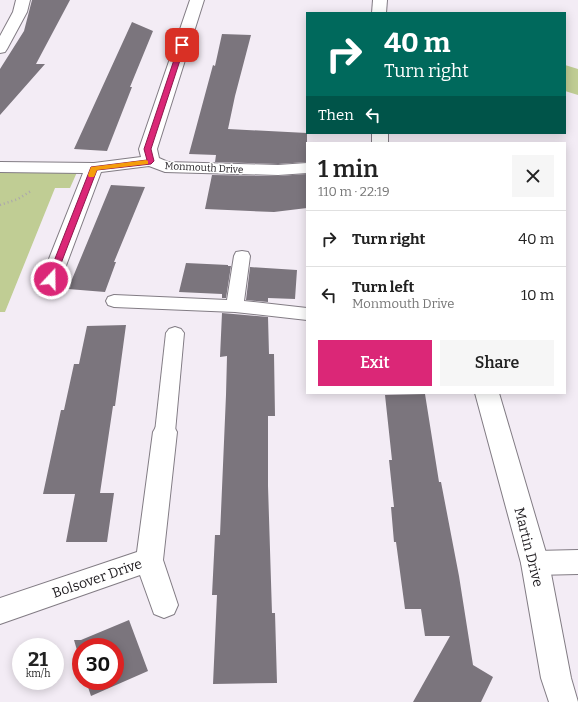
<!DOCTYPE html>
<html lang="en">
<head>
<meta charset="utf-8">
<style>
  :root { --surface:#fff; --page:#f6f6f6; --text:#222; --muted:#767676; --line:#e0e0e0; --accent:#db2777 }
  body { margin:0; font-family:Bitter,serif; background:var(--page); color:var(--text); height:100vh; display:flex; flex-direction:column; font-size:15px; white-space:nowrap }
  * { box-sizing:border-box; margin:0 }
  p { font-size:13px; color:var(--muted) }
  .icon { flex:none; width:22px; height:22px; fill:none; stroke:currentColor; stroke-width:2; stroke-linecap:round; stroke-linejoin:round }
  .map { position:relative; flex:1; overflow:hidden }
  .details { position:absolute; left:306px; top:142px; width:260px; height:252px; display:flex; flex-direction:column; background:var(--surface); border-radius:0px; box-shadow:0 2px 10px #0003 }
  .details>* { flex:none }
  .guide { position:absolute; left:306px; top:12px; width:260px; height:122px; border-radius:0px; box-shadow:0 2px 10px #0003; background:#00695c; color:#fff; overflow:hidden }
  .speed { position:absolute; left:12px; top:638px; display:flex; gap:8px; font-size:20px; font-weight:700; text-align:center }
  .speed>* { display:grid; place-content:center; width:52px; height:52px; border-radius:50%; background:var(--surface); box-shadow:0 2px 10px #0003; line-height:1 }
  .speed small { font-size:10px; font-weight:400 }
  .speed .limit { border:6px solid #d22; background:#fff; color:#111 }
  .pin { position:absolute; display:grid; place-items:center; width:34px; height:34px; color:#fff; margin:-17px; border-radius:8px; box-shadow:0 2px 6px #0006 }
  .me { position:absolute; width:44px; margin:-22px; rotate:21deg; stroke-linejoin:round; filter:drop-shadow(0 0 3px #0008) }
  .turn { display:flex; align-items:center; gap:14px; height:84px; padding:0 12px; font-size:18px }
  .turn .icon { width:52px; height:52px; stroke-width:2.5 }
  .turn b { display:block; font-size:28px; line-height:34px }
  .then { display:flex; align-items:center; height:38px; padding:0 12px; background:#0003; gap:8px; font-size:15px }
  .round { display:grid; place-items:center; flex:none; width:42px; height:42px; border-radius:0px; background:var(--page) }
  .headline { display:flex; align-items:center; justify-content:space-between; height:68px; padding:0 12px }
  h1 { font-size:24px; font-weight:600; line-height:30px }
  .button { display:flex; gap:8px; margin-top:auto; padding:8px 12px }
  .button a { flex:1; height:46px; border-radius:0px; background:var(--accent); color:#fff; font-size:16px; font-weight:600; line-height:46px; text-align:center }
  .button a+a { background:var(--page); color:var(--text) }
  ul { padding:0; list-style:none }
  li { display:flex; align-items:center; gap:12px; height:56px; padding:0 12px; border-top:1px solid var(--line) }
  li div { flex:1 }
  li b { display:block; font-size:15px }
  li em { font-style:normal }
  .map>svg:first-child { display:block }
  .green { fill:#c0cd94 }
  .building { fill:#7b757d }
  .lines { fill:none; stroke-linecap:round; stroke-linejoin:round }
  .service-casing { stroke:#827c84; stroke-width:2 }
  .minor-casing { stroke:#827c84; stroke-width:2 }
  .tertiary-casing { stroke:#827c84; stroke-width:2 }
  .path { stroke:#aba6ad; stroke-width:2.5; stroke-dasharray:1 3; stroke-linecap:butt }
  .service { fill:#fff; fill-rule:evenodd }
  .minor { fill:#fff; fill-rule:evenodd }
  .tertiary { fill:#fff; fill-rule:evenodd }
  .route { fill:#db2777; stroke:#8e194d }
  .slow { fill:#f59e0b }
  .labels { text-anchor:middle; stroke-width:3; stroke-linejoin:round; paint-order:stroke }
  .far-street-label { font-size:10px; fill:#1e1b1f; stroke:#fff }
  .near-street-label { font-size:14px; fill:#1e1b1f; stroke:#fff }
</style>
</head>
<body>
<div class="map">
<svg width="578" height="702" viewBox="0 0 578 702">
  <rect width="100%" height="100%" fill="#f3ecf5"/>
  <g class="green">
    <path d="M 565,65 L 578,69 L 578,95 L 565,91 Z"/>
    <path d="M 78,170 L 70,188 L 55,188 L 5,312 L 0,312 L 0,171 Z"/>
  </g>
  <g class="building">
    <path d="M 32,0 L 70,0 L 36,64 L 45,64 L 0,115 L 0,69 L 24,31 Z"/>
    <path d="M 132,22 L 153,31 L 130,87 L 132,87 L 107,151 L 74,149 Z"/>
    <path d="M 222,34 L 251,35 L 235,96 L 228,129 L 307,133 L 307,162 L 278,164 L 215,162 L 216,155 L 189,154 L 213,65 L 215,66 Z"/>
    <path d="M 307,174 L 307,208 L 274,212 L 205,209 L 212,175 L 278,176 Z"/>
    <path d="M 111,185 L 145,187 L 114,262 L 116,262 L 105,292 L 68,289 Z"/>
    <path d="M 186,263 L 228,265 L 228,266 L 231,266 L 226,298 L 222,298 L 222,294 L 179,292 Z"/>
    <path d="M 250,267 L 297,270 L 295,299 L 268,298 L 268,302 L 246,300 Z"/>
    <path d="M 222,313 L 268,317 L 269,354 L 274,354 L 275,416 L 268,416 L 268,486 L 272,613 L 275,613 L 277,683 L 213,684 L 217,595 L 212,595 L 215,535 L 220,535 L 226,395 L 227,356 L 220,357 Z"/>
    <path d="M 126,325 L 115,406 L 113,406 L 100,493 L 114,493 L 107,542 L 66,542 L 75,494 L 43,494 L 61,410 L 64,410 L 74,364 L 79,364 L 87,326 Z"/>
    <path d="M 425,394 L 439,482 L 441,482 L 459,576 L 473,665 L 493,677 L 481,702 L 413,702 L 450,636 L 425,636 L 421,609 L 405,609 L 396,542 L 394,542 L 391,507 L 394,507 L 389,460 L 392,460 L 385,395 Z"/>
    <path d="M 129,620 L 148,671 L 91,696 L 86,681 L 115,681 L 115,647 L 81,647 L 81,664 L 74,640 L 81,640 Z"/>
  </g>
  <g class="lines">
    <g class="service-casing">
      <g id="service">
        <path d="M 242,251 L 248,252 L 250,256 L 244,301 L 307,308 L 307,320 L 235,312 L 114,307 L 108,305 L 106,301 L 108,297 L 114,295 L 227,300 L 234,256 L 236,252 Z"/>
        <path d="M 175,327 L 181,329 L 184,333 L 175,432 L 172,437 L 165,440 L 158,437 L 155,432 L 166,333 L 169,329 Z"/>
      </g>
    </g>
    <g class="minor-casing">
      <g id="minor">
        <path d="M 16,0 L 30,0 L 27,12 L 7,49 L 5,52 L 0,53 L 0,36 L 13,12 Z"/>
        <path d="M 190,0 L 204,0 L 157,149 L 159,158 L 168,162 L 278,165 L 307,163 L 307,173 L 278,175 L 165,172 L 149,166 L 101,172 L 61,279 L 58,284 L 51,286 L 44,284 L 41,279 L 83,173 L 0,172 L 0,162 L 94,163 L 141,157 L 139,149 Z"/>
        <path d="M 165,423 L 173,425 L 177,432 L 163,560 L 178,605 L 174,614 L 164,618 L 154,614 L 140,575 L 0,624 L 0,598 L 137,552 L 153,432 L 157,425 Z"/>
        <path d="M 578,550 L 578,574 L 535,575 L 525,572 L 521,563 L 525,554 L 535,551 Z"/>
      </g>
    </g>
    <g class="tertiary-casing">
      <g id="tertiary">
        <path d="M 373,0 L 387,0 L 386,13 L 372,13 Z"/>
        <rect x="372" y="133" width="16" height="10"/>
        <path d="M 475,393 L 499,393 L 549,563 L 571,678 L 578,702 L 549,702 L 541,678 L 521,563 Z"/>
      </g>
    </g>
    <path class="path" d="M 0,205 L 18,199 L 31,191"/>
    <use href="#service" class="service"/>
    <use href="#minor" class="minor"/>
    <use href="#tertiary" class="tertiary"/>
  </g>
  <path class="route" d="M 182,43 L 185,45 L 151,149 L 154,161 L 151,164 L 97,170 L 55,279 L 51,281 L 48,281 L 47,279 L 91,167 L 147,160 L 144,149 L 179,45 Z"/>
  <path class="slow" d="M 146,160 L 148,161 L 148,164 L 97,170 L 94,177 L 89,177 L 88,175 L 91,167 Z"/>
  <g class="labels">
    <g class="far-street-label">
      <text transform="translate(204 167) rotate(3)" y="4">Monmouth Drive</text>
    </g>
    <g class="near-street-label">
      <text transform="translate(529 547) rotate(76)" y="5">Martin Drive</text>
      <text transform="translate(97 578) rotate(-19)" y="5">Bolsover Drive</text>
    </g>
  </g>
</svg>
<div class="speed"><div>21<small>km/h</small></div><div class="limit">30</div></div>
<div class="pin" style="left:182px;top:45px;background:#d93025"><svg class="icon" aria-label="arrive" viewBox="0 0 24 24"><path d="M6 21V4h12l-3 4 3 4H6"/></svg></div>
<svg class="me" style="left:51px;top:279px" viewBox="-20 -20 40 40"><circle r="17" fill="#db2777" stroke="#fff" stroke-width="3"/><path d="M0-11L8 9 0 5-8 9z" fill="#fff"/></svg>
<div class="guide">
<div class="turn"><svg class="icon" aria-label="right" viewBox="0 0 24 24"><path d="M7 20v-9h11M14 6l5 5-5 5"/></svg><div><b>40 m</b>Turn right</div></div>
<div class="then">Then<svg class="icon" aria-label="left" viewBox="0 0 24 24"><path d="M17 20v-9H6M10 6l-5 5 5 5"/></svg></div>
</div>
<section class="details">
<div class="headline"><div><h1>1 min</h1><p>110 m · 22:19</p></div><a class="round"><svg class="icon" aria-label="close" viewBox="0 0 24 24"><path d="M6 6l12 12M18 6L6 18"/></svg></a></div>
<ul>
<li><svg class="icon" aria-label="right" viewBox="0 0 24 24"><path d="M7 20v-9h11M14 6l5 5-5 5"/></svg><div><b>Turn right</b></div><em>40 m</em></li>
<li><svg class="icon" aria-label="left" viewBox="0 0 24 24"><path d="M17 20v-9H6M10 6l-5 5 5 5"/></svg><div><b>Turn left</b><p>Monmouth Drive</p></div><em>10 m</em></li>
</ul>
<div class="button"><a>Exit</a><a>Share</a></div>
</section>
</div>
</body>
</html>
